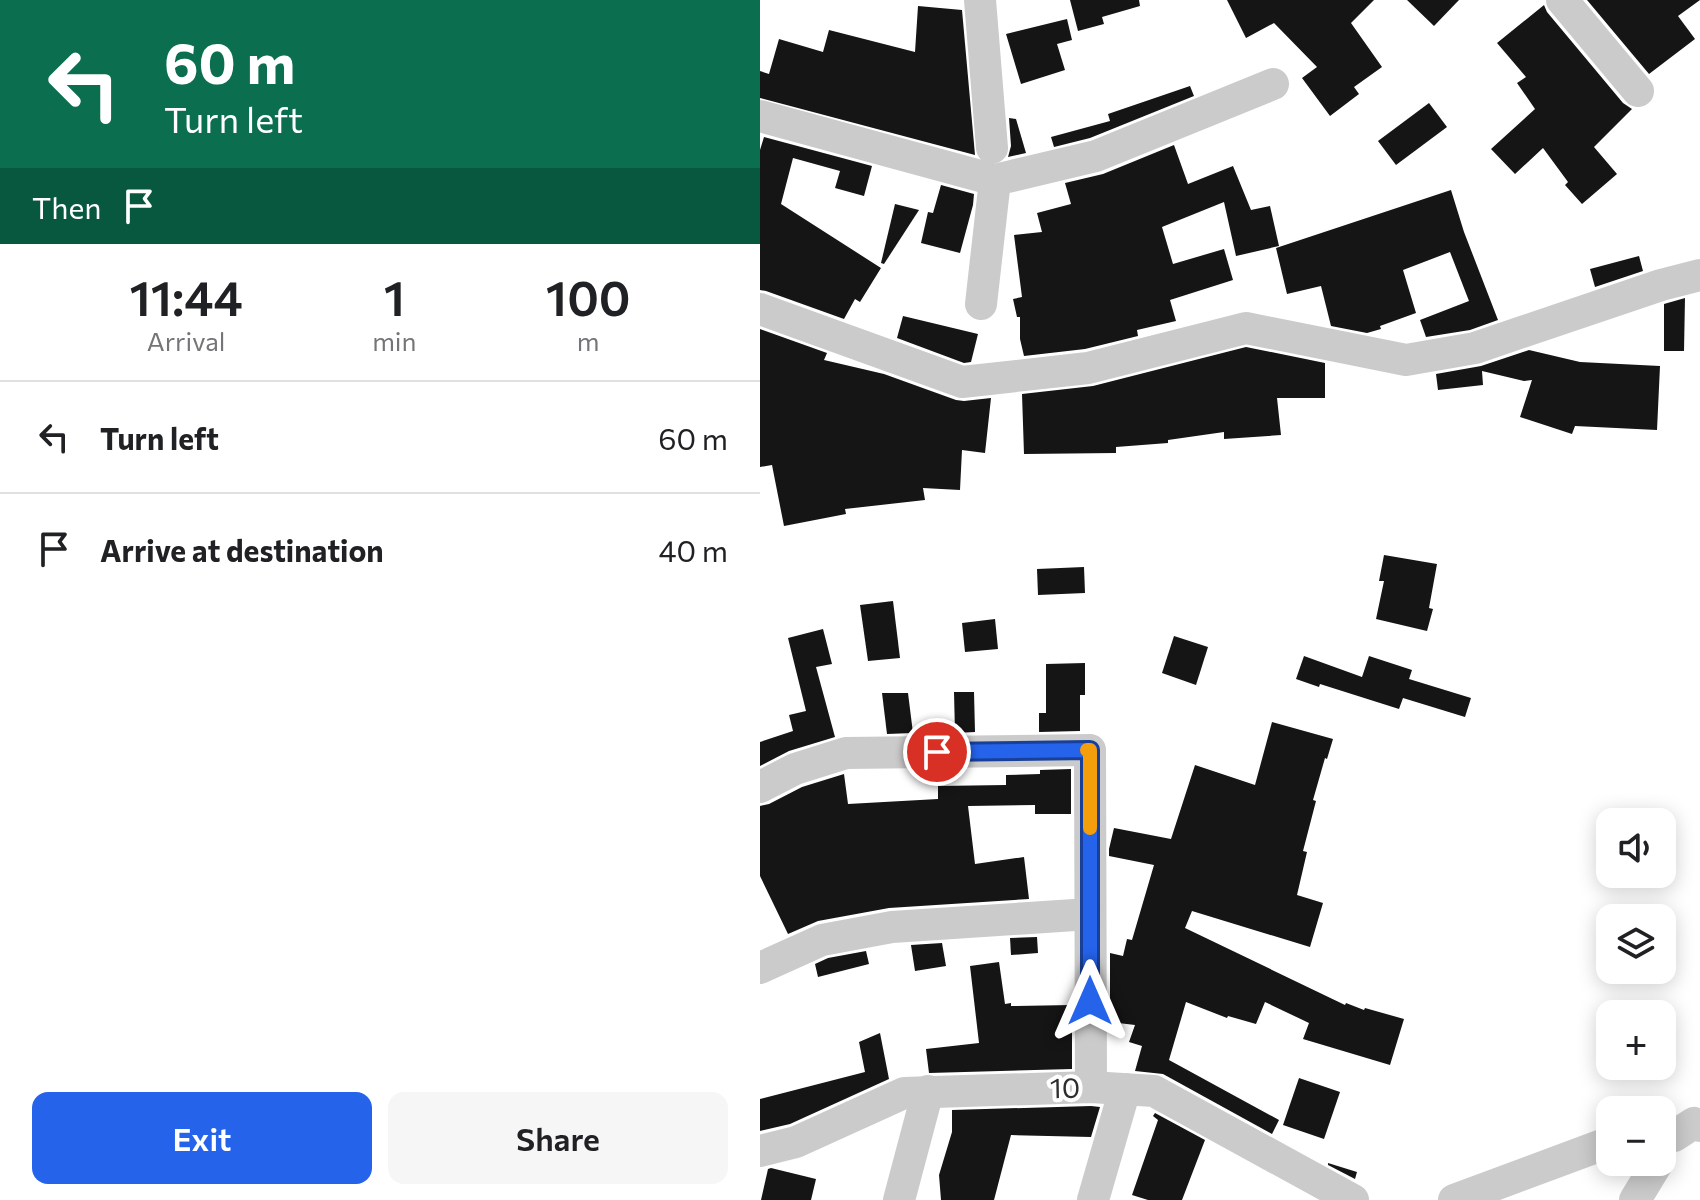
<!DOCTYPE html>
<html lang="en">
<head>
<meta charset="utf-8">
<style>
  :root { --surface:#fff; --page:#f6f6f6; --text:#202124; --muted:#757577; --line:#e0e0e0; --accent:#2563eb }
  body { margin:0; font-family:Commissioner,sans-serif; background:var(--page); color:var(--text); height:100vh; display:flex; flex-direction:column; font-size:30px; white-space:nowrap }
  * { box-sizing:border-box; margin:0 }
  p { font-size:26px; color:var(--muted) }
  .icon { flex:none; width:44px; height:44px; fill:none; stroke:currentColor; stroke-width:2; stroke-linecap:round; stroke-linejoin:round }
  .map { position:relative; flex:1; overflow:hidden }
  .details { display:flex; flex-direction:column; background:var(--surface); width:760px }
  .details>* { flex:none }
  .hud { background:#0b6e4f; color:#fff; overflow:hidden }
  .controls { position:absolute; left:836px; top:808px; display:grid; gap:16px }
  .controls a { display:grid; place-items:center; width:80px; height:80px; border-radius:16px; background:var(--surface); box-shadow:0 4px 20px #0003; font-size:40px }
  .pin { position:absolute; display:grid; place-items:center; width:68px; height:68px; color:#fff; margin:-34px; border:4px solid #fff; border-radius:50%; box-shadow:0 2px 8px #0007 }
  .me { position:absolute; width:88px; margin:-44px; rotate:0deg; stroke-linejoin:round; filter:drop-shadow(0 0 6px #0008) }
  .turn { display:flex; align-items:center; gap:28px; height:168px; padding:0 32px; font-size:36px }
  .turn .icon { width:104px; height:104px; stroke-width:2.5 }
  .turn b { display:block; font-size:56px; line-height:68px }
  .then { display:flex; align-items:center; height:76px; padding:0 32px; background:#0003; gap:16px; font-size:30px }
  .eta { display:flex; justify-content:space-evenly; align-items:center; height:136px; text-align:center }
  .eta b { font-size:48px; font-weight:600; line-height:56px }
  .cta { display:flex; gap:16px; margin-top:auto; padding:16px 32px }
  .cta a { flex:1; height:92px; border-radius:16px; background:var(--accent); color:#fff; font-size:32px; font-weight:600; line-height:92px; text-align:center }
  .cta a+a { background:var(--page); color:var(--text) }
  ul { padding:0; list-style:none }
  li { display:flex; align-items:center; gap:24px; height:112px; padding:0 32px; border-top:2px solid var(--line) }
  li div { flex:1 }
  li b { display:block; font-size:30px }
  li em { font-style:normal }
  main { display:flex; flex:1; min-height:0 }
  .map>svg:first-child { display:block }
  .building { fill:#151515 }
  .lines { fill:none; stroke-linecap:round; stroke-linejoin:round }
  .street { stroke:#cbcbcb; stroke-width:32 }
  .route-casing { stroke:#184099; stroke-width:20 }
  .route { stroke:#2563eb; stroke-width:14 }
  .slow { stroke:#f59e0b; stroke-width:14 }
  .labels { text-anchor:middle; stroke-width:8; stroke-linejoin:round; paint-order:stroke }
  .street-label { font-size:28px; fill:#2e2e2e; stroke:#fff }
</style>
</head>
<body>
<main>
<section class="details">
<div class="hud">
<div class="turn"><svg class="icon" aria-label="left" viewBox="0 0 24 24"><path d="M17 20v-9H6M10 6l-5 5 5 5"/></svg><div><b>60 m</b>Turn left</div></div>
<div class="then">Then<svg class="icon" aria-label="arrive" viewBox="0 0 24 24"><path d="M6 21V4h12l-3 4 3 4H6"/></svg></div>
</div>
<div class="eta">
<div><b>11:44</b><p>Arrival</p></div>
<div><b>1</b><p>min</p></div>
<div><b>100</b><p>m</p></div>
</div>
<ul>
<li><svg class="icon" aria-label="left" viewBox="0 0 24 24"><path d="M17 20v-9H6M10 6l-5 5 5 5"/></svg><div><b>Turn left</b></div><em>60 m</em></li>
<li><svg class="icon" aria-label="arrive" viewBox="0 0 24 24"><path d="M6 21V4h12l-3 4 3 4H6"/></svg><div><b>Arrive at destination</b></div><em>40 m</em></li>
</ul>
<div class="cta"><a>Exit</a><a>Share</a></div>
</section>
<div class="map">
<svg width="940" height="1200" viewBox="0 0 940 1200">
  <rect width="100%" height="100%" fill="#fff"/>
  <g class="building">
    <path d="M 310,0 L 379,0 L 380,6 L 342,17 L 344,24 L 318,31 Z"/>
    <path d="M 467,0 L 614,0 L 591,23 L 622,67 L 594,87 L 599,94 L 570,116 L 542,78 L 557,67 L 514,23 L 486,38 Z"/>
    <path d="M 647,0 L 699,0 L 674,26 Z"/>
    <path d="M 827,0 L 940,0 L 918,16 L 935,39 L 889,74 Z"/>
    <path d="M 784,5 L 787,12 L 863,103 L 872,109 L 834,147 L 857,174 L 822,204 L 805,185 L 808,182 L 783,148 L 755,174 L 731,149 L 775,109 L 757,83 L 766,77 L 737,43 Z"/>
    <path d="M 158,6 L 202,10 L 215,155 L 0,98 L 0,71 L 9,74 L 19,39 L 63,52 L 69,30 L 155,52 Z"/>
    <path d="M 307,19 L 312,40 L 297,44 L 305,70 L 261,84 L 246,34 Z"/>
    <path d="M 430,86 L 434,96 L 330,138 L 294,147 L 291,137 L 350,121 L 348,114 Z"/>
    <path d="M 669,103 L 687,127 L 636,165 L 618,141 Z"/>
    <path d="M 249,118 L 256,119 L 266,153 L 248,157 L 251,146 Z"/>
    <path d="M 4,137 L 112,166 L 104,196 L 75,188 L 80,171 L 33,158 L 21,204 L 121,268 L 100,302 L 95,299 L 84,319 L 6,291 L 0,290 L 0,150 Z"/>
    <path d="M 414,145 L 428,184 L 473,166 L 491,210 L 510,206 L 519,246 L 476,256 L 464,202 L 402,227 L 413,264 L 464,249 L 473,280 L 410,300 L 416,321 L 377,330 L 378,336 L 325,349 L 264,356 L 260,339 L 260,317 L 257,317 L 253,299 L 262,297 L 254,235 L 282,232 L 277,213 L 311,204 L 305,183 L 343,174 Z"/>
    <path d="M 181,185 L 214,194 L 213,205 L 200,253 L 161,243 L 168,212 L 173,213 Z"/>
    <path d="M 691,190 L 704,232 L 738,320 L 710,330 L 666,337 L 660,320 L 709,301 L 690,252 L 643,270 L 656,313 L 620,326 L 621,329 L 607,333 L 571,326 L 561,286 L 527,294 L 516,248 Z"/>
    <path d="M 135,204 L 159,210 L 124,264 L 121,263 Z"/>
    <path d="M 879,256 L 883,271 L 835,287 L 830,269 Z"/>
    <path d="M 925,298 L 924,351 L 904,351 L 904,304 Z"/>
    <path d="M 143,316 L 218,334 L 211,362 L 204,363 L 137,338 Z"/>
    <path d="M 0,329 L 67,353 L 64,360 L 124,374 L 196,400 L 204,401 L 231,398 L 225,453 L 202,450 L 200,490 L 163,488 L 165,500 L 85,509 L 86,514 L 24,526 L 12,465 L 0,467 Z"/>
    <path d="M 486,347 L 565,363 L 565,398 L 517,398 L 521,435 L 464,439 L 464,432 L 408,440 L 408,443 L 356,447 L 356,453 L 264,454 L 262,394 L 333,386 Z"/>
    <path d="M 769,350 L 820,362 L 900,366 L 897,430 L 815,426 L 812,434 L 760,417 L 772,380 L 764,381 L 722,371 L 723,385 L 678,390 L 676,374 L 721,366 Z"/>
    <path d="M 624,555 L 677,564 L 669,608 L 673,609 L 667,631 L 616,619 L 624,581 L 619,581 Z"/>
    <path d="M 324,567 L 325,593 L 278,595 L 277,569 Z"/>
    <path d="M 133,601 L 140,658 L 108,661 L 100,605 Z"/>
    <path d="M 235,619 L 238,649 L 205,652 L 202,623 Z"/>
    <path d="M 63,629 L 72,664 L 56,667 L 75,737 L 29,751 L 0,766 L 0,742 L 33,731 L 29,715 L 46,711 L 28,638 Z"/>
    <path d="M 414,636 L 448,647 L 436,685 L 402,673 Z"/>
    <path d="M 544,656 L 602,677 L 609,656 L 652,670 L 649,679 L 711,698 L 705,717 L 643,698 L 639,709 L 560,684 L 559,687 L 536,679 Z"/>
    <path d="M 325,663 L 325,695 L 320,695 L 320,731 L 279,732 L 279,713 L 286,713 L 286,664 Z"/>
    <path d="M 194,692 L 214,692 L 215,732 L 195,733 Z"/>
    <path d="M 122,693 L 148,693 L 153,733 L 127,734 Z"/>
    <path d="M 512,722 L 573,739 L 567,759 L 565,758 L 553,800 L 556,801 L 543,851 L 547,852 L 537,895 L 563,903 L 550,947 L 432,911 L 425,928 L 585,1005 L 586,1003 L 604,1010 L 605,1008 L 644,1019 L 630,1065 L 543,1039 L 549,1023 L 505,1002 L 496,1024 L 468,1016 L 467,1018 L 426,1002 L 409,1060 L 519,1120 L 512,1134 L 403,1074 L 375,1071 L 382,1046 L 369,1042 L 375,1025 L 350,1022 L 350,953 L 363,956 L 367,939 L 372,940 L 394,865 L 349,856 L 349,849 L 354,828 L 411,839 L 435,765 L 495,785 Z"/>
    <path d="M 311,769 L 311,814 L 275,814 L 275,805 L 208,806 L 215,864 L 264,857 L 269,899 L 129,908 L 58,921 L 28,934 L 0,876 L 0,806 L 9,804 L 42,787 L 84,774 L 88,804 L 178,799 L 178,786 L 246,785 L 246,775 L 280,774 L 280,770 Z"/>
    <path d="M 277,937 L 278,953 L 251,955 L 250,938 Z"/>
    <path d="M 182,943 L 186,966 L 155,971 L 151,945 Z"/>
    <path d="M 106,951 L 109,964 L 58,977 L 55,964 L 68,958 Z"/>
    <path d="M 239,962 L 245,1004 L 251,1003 L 251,1006 L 312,1005 L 312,1069 L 169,1073 L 166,1049 L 219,1043 L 210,966 Z"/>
    <path d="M 120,1033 L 129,1079 L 30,1124 L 0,1131 L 0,1099 L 105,1072 L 99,1042 Z"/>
    <path d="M 539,1078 L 580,1092 L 564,1139 L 523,1125 Z"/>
    <path d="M 331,1106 L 340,1107 L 331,1137 L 251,1135 L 234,1200 L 181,1200 L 179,1175 L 192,1132 L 192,1110 Z"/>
    <path d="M 395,1113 L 445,1140 L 422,1200 L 388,1200 L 372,1195 L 398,1120 L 393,1116 Z"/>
    <path d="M 568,1163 L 597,1172 L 595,1179 L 568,1165 Z"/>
    <path d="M 11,1168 L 56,1179 L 51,1200 L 1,1200 L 8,1169 Z"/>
  </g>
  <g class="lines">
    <g class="street">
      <path d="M 220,0 L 232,148"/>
      <path d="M 802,0 L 878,91"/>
      <path d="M 0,116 L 235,180 L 336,156 L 513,84"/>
      <path d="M 221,304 L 235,180"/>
      <path d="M 0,309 L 202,382 L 328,368 L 486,328 L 646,360 L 715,348 L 901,285 L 940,275"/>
      <path d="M 0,787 L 35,769 L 86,753 L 330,750 L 331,1087"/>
      <path d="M 0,968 L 62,940 L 132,927 L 330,914"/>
      <path d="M 902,1134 L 914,1136 L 934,1123 L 940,1126"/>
      <path d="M 0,1151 L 36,1142 L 144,1093 L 331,1087 L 394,1091 L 593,1200"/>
      <path d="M 139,1200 L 168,1091"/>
      <path d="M 333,1200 L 365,1089"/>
      <path d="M 694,1200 L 850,1142"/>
      <path d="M 875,1200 L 898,1162"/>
    </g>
  </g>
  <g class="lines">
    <g class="route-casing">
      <path id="route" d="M 177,752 L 330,750 L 330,1001"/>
    </g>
    <use href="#route" class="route"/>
    <path class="slow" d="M 327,750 L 330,750 L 330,828"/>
  </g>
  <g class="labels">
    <g class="street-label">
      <text transform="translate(305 1088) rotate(-1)" y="10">10</text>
    </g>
  </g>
</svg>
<div class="controls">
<a><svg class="icon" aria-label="sound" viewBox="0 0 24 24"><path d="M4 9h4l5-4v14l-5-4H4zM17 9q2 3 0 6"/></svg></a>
<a><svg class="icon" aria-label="layers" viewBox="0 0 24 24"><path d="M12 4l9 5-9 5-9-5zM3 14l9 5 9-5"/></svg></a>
<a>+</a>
<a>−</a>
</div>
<div class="pin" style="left:177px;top:752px;background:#d93025"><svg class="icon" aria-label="arrive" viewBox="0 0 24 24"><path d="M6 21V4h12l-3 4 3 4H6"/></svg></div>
<svg class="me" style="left:330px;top:1001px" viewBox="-20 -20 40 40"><path d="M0-17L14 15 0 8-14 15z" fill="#2563eb" stroke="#fff" stroke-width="4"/></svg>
</div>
</main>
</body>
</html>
